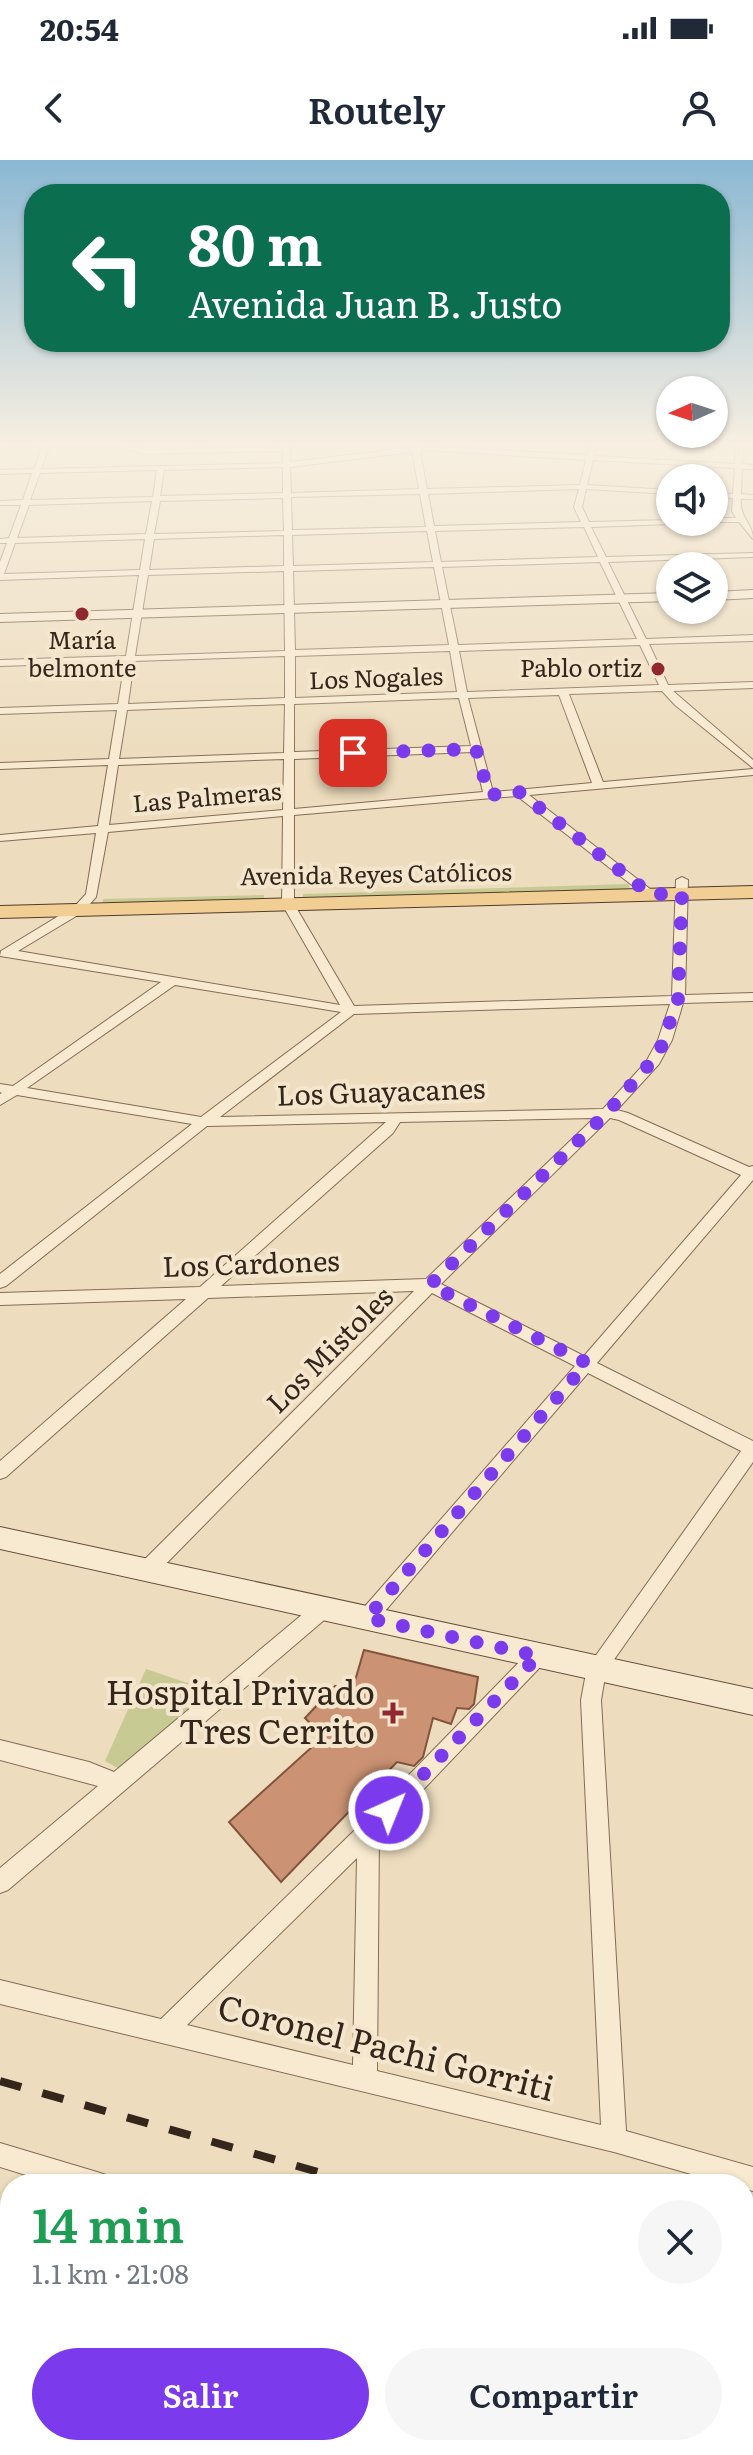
<!DOCTYPE html>
<html lang="es">
<head>
<meta charset="utf-8">
<style>
  :root { --surface:#fff; --page:#f6f6f7; --text:#1f2937; --muted:#747a83; --accent:#7c3aed }
  body { margin:0; font-family:Literata,serif; background:var(--page); color:var(--text); height:100vh; display:flex; flex-direction:column; font-size:30px; white-space:nowrap }
  * { box-sizing:border-box; margin:0 }
  p { font-size:26px; color:var(--muted) }
  .icon { flex:none; width:44px; height:44px; fill:none; stroke:currentColor; stroke-width:2; stroke-linecap:round; stroke-linejoin:round }
  .map { position:relative; flex:1; overflow:hidden }
  .side { position:absolute; left:0px; top:2014px; width:754px; height:282px; display:flex; flex-direction:column; background:var(--surface); border-radius:32px 32px 0 0; box-shadow:0 2px 6px #0004 }
  .side>* { flex:none }
  .guide { position:absolute; left:24px; top:24px; width:706px; height:168px; border-radius:32px; box-shadow:0 2px 6px #0004; background:#0b6e4f; color:#fff; overflow:hidden }
  .needle { width:52px; rotate:267deg }
  .buttons { position:absolute; left:656px; top:216px; display:grid; gap:16px }
  .buttons a { display:grid; place-items:center; width:72px; height:72px; border-radius:50%; background:var(--surface); box-shadow:0 2px 6px #0004; font-size:40px }
  .pin { position:absolute; display:grid; place-items:center; width:68px; height:68px; color:#fff; margin:-34px; border-radius:16px; box-shadow:0 4px 12px #0006 }
  .me { position:absolute; width:88px; margin:-44px; rotate:44deg; stroke-linejoin:round; filter:drop-shadow(0 0 6px #0008) }
  .turn { display:flex; align-items:center; gap:28px; height:168px; padding:0 32px; font-size:36px }
  .turn .icon { width:104px; height:104px; stroke-width:2.5 }
  .turn b { display:block; font-size:56px; line-height:68px }
  .round { display:grid; place-items:center; flex:none; width:84px; height:84px; border-radius:42px; background:var(--page) }
  .headline { display:flex; align-items:center; justify-content:space-between; height:136px; padding:0 32px }
  h1 { font-size:48px; font-weight:600; line-height:60px; color:#1e9e55 }
  .action { display:flex; gap:16px; margin-top:auto; padding:16px 32px }
  .action a { flex:1; height:92px; border-radius:48px; background:var(--accent); color:#fff; font-size:32px; font-weight:600; line-height:92px; text-align:center }
  .action a+a { background:var(--page); color:var(--text) }
  .status { display:flex; justify-content:space-between; align-items:center; height:56px; padding:0 40px; background:var(--surface); direction:ltr }
  .status svg { height:22px; fill:currentColor }
  header { display:flex; justify-content:space-between; align-items:center; height:104px; padding:0 32px; background:var(--surface); font-size:36px; font-weight:600 }
  .map>svg:first-child { display:block }
  .green { fill:#c7ca92 }
  .building { fill:#cb9273; stroke:#83543d; stroke-width:2 }
  .lines { fill:none; stroke-linecap:round; stroke-linejoin:round }
  .street-casing { stroke:#846c57; stroke-width:2 }
  .secondary-casing { stroke:#664d3a; stroke-width:2 }
  .primary-casing { stroke:#523b2b; stroke-width:2 }
  .street { fill:#f8ead0; fill-rule:evenodd }
  .secondary { fill:#f8ead0; fill-rule:evenodd }
  .primary { fill:#f1ce94; fill-rule:evenodd }
  .rail { stroke:#34261b; stroke-width:8; stroke-dasharray:22 22; stroke-linecap:butt }
  .route { stroke:#7c3aed; stroke-width:14; stroke-dasharray:0 25.2 }
  .poi-dot { fill:#92282f; stroke:#f4e6cd; stroke-width:3 }
  .labels { text-anchor:middle; stroke-width:8; stroke-linejoin:round; paint-order:stroke }
  .far-poi-label { font-size:24px; fill:#34261b; stroke:#f4e6cd }
  .far-street-label { font-size:24px; fill:#34261b; stroke:#f4e6cd }
  .street-label { font-size:28px; fill:#34261b; stroke:#f4e6cd }
  .near-poi-label { font-size:34px; fill:#34261b; stroke:#f4e6cd; text-anchor:end }
  .near-street-label { font-size:34px; fill:#34261b; stroke:#f4e6cd }
</style>
</head>
<body>
<div class="status"><b>20:54</b><svg viewBox="0 0 49 12"><path d="M0 12V9h3v3zM5 12V6h3v6zM10 12V3h3v9zM15 12V0h3v12zM26 1h20v11H26zM47 4h2v5h-2z"/></svg></div>
<header><svg class="icon" aria-label="back" viewBox="0 0 24 24"><path d="M15 5l-7 7 7 7"/></svg>Routely<svg class="icon" aria-label="person" viewBox="0 0 24 24"><circle cx="12" cy="8" r="4"/><path d="M4 21q1-7 8-7t8 7"/></svg></header>
<div class="map">
<svg width="753" height="2295" viewBox="0 0 753 2295">
  <rect width="100%" height="100%" fill="#eddcbd"/>
  <g class="green">
    <path d="M 628,724 L 631,731 L 303,741 L 303,734 Z"/>
    <path d="M 264,735 L 264,741 L 102,745 L 103,739 Z"/>
    <path d="M 146,1509 L 214,1532 L 121,1610 L 105,1601 Z"/>
  </g>
  <path class="building" d="M 364,1490 L 478,1517 L 474,1544 L 469,1549 L 457,1548 L 451,1564 L 433,1558 L 423,1597 L 414,1606 L 397,1602 L 281,1722 L 229,1662 L 323,1577 L 305,1558 L 335,1526 L 352,1531 Z"/>
  <g class="lines">
    <g class="street-casing">
      <g id="street">
        <path d="M 115,282 L 145,290 L 283,287 L 282,282 L 290,282 L 290,302 L 414,287 L 415,282 L 422,282 L 421,286 L 587,295 L 590,282 L 597,282 L 594,296 L 735,304 L 736,282 L 744,282 L 742,304 L 753,305 L 753,309 L 742,309 L 741,334 L 753,335 L 753,339 L 741,339 C 739,359 753,362 753,379 L 739,362 L 712,362 L 714,358 L 736,358 L 732,351 L 733,338 L 714,337 L 714,333 L 733,334 L 735,308 L 593,300 L 587,325 L 670,330 L 670,334 L 586,329 L 582,347 L 589,362 L 670,360 L 670,362 L 674,362 L 670,364 L 591,367 L 606,397 L 753,393 L 753,397 L 608,402 L 646,479 L 753,475 L 753,481 L 649,484 L 668,525 L 753,522 L 753,528 L 673,531 L 753,600 L 753,608 L 675,545 L 662,531 L 569,534 L 603,622 L 753,609 L 753,615 L 529,635 L 654,732 L 654,736 L 646,736 L 517,636 L 294,655 L 294,744 L 354,846 L 672,836 L 676,720 L 682,717 L 688,720 L 685,835 L 753,833 L 753,841 L 683,843 L 672,880 L 659,904 L 617,950 L 628,953 L 749,1007 L 753,1006 L 753,1020 L 597,1203 L 753,1281 L 753,1302 L 606,1511 L 601,1540 L 626,1971 L 753,2007 L 753,2031 L 744,2029 L 744,2024 L 726,2024 L 614,1992 L 0,1844 L 0,1820 L 161,1859 L 360,1665 L 531,1490 L 538,1487 L 545,1490 L 548,1496 L 545,1502 L 379,1676 L 377,1911 L 601,1965 L 581,1540 L 587,1508 L 741,1291 L 588,1213 L 374,1464 L 367,1466 L 360,1464 L 357,1458 L 360,1452 L 575,1206 L 432,1133 L 155,1415 L 148,1417 L 141,1415 L 139,1409 L 141,1403 L 414,1131 L 208,1138 L 6,1317 L 0,1319 L 0,1301 L 186,1139 L 0,1145 L 0,1133 L 200,1127 L 386,962 L 207,966 L 6,1126 L 0,1128 L 0,1114 L 192,964 L 17,935 L 0,945 L 0,934 L 2,933 L 0,932 L 0,924 L 13,926 L 161,822 L 0,796 L 1,791 L 75,746 L 86,734 L 96,673 L 0,681 L 0,675 L 98,666 L 108,605 L 0,609 L 0,603 L 109,599 L 117,550 L 0,554 L 0,548 L 118,544 L 125,502 L 0,506 L 0,500 L 126,496 L 139,415 L 0,420 L 0,402 L 7,383 L 0,383 L 0,379 L 9,378 L 21,345 L 0,345 L 0,341 L 23,340 L 32,313 L 0,314 L 0,310 L 34,309 L 42,287 L 0,288 L 0,284 ZM 113,286 L 145,294 L 283,291 L 283,303 L 41,309 L 49,287 ZM 424,290 L 586,300 L 580,325 L 427,329 L 420,292 ZM 412,292 L 419,329 L 291,333 L 290,307 ZM 283,307 L 283,333 L 160,336 L 164,310 ZM 157,310 L 153,337 L 30,340 L 40,313 ZM 579,329 L 574,347 L 581,362 L 434,366 L 428,334 ZM 420,334 L 426,367 L 292,370 L 291,337 ZM 283,338 L 284,371 L 154,374 L 160,341 ZM 152,341 L 146,374 L 17,378 L 29,345 ZM 584,367 L 598,397 L 441,402 L 435,371 ZM 427,371 L 433,402 L 293,406 L 292,375 ZM 284,375 L 284,406 L 149,410 L 154,379 ZM 145,379 L 140,410 L 4,414 L 15,383 ZM 600,402 L 637,479 L 458,485 L 442,407 ZM 434,407 L 449,485 L 295,490 L 293,411 ZM 284,411 L 285,491 L 135,496 L 148,415 ZM 640,485 L 659,525 L 467,532 L 459,491 ZM 450,491 L 457,532 L 295,538 L 295,496 ZM 285,496 L 285,538 L 128,544 L 134,501 ZM 559,535 L 592,623 L 493,632 L 468,538 ZM 459,538 L 471,586 L 294,592 L 294,544 ZM 285,544 L 284,593 L 119,599 L 127,550 ZM 473,592 L 483,632 L 294,649 L 294,599 ZM 284,599 L 283,650 L 109,665 L 118,605 ZM 283,656 L 282,744 L 340,845 L 18,791 L 83,752 L 96,737 L 108,672 ZM 175,825 L 341,852 L 201,957 L 27,928 ZM 670,844 L 658,880 L 646,902 L 603,949 L 220,957 L 354,854 ZM 594,958 L 426,1119 L 221,1126 L 393,973 L 400,962 ZM 610,958 L 619,960 L 741,1015 L 584,1196 L 441,1124 ZM 357,1698 L 353,1905 L 187,1865 Z"/>
        <path d="M 323,1441 L 330,1443 L 333,1449 L 330,1455 L 8,1730 L 0,1733 L 0,1708 L 98,1626 L 0,1600 L 0,1580 L 89,1602 L 114,1612 L 316,1443 Z"/>
        <path d="M 0,1983 L 97,2012 L 106,2015 L 109,2024 L 55,2024 L 0,2007 Z"/>
        <path d="M 10,2102 L 10,2128 L 0,2130 L 0,2104 Z"/>
        <path d="M 744,2202 L 753,2204 L 753,2230 L 744,2228 Z"/>
        <path d="M 138,2286 L 166,2286 L 165,2295 L 137,2295 Z"/>
        <path d="M 710,2286 L 738,2286 L 739,2295 L 711,2295 Z"/>
      </g>
    </g>
    <g class="secondary-casing">
      <g id="secondary">
        <path d="M 753,430 L 753,438 L 714,440 L 714,432 Z"/>
        <path d="M 670,433 L 670,441 L 0,462 L 0,454 Z"/>
        <path d="M 0,1367 L 753,1529 L 753,1555 L 0,1389 Z"/>
      </g>
    </g>
    <g class="primary-casing">
      <path id="primary" d="M 753,726 L 753,738 L 0,758 L 0,746 Z"/>
    </g>
    <use href="#street" class="street"/>
    <use href="#secondary" class="secondary"/>
    <use href="#primary" class="primary"/>
    <g class="rail">
      <path d="M 0,1921 L 360,2024"/>
      <path d="M 744,2135 L 753,2138"/>
    </g>
  </g>
  <linearGradient id="sky" x2="0" y2="1"><stop stop-color="#8bb8d3"/><stop offset="0.47" stop-color="#f7efe1"/><stop offset="1" stop-color="#f7efe1" stop-opacity="0"/></linearGradient>
  <rect width="753" height="604" fill="url(#sky)"/>
  <g class="lines">
    <path class="route" d="M 353,593 L 476,589 L 489,635 L 519,632 L 650,734 L 682,734 L 678,839 L 659,893 L 607,953 L 430,1125 L 587,1203 L 367,1458 L 538,1496 L 389,1650"/>
  </g>
  <g class="poi-dot">
    <circle cx="82" cy="454" r="8"/>
    <circle cx="658" cy="509" r="8"/>
    <path d="M389 1541h8v8h8v8h-8v8h-8v-8h-8v-8h8z"/>
  </g>
  <g class="labels">
    <g class="far-poi-label">
      <text x="82" y="489">María<tspan x="82" dy="28">belmonte</tspan></text>
      <text x="642" y="517" text-anchor="end">Pablo ortiz</text>
    </g>
    <g class="far-street-label">
      <text transform="translate(376 519) rotate(-2)" y="8">Los Nogales</text>
      <text transform="translate(207 638) rotate(-5)" y="8">Las Palmeras</text>
      <text transform="translate(376 715) rotate(-1)" y="8">Avenida Reyes Católicos</text>
    </g>
    <g class="street-label">
      <text transform="translate(381 932) rotate(-2)" y="10">Los Guayacanes</text>
      <text transform="translate(251 1104) rotate(-2)" y="10">Los Cardones</text>
      <text transform="translate(330 1190) rotate(-45)" y="10">Los Mistoles</text>
    </g>
    <g class="near-poi-label">
      <text x="375" y="1545">Hospital Privado<tspan x="375" dy="39">Tres Cerrito</tspan></text>
    </g>
    <g class="near-street-label">
      <text transform="translate(386 1888) rotate(14)" y="12">Coronel Pachi Gorriti</text>
    </g>
  </g>
</svg>
<div class="buttons">
<a><svg class="needle" viewBox="-14 -14 28 28"><path d="M0-13l5 13h-10z" fill="#e53935"/><path d="M0 13l5-13h-10z" fill="#747a83"/></svg></a>
<a><svg class="icon" aria-label="sound" viewBox="0 0 24 24"><path d="M4 9h4l5-4v14l-5-4H4zM17 9q2 3 0 6"/></svg></a>
<a><svg class="icon" aria-label="layers" viewBox="0 0 24 24"><path d="M12 4l9 5-9 5-9-5zM3 14l9 5 9-5"/></svg></a>
</div>
<div class="pin" style="left:353px;top:593px;background:#d93025"><svg class="icon" aria-label="arrive" viewBox="0 0 24 24"><path d="M6 21V4h12l-3 4 3 4H6"/></svg></div>
<svg class="me" style="left:389px;top:1650px" viewBox="-20 -20 40 40"><circle r="17" fill="#7c3aed" stroke="#fff" stroke-width="3"/><path d="M0-11L8 9 0 5-8 9z" fill="#fff"/></svg>
<div class="guide">
<div class="turn"><svg class="icon" aria-label="left" viewBox="0 0 24 24"><path d="M17 20v-9H6M10 6l-5 5 5 5"/></svg><div><b>80 m</b>Avenida Juan B. Justo</div></div>
</div>
<section class="side">
<div class="headline"><div><h1>14 min</h1><p>1.1 km · 21:08</p></div><a class="round"><svg class="icon" aria-label="close" viewBox="0 0 24 24"><path d="M6 6l12 12M18 6L6 18"/></svg></a></div>
<div class="action"><a>Salir</a><a>Compartir</a></div>
</section>
</div>
</body>
</html>
